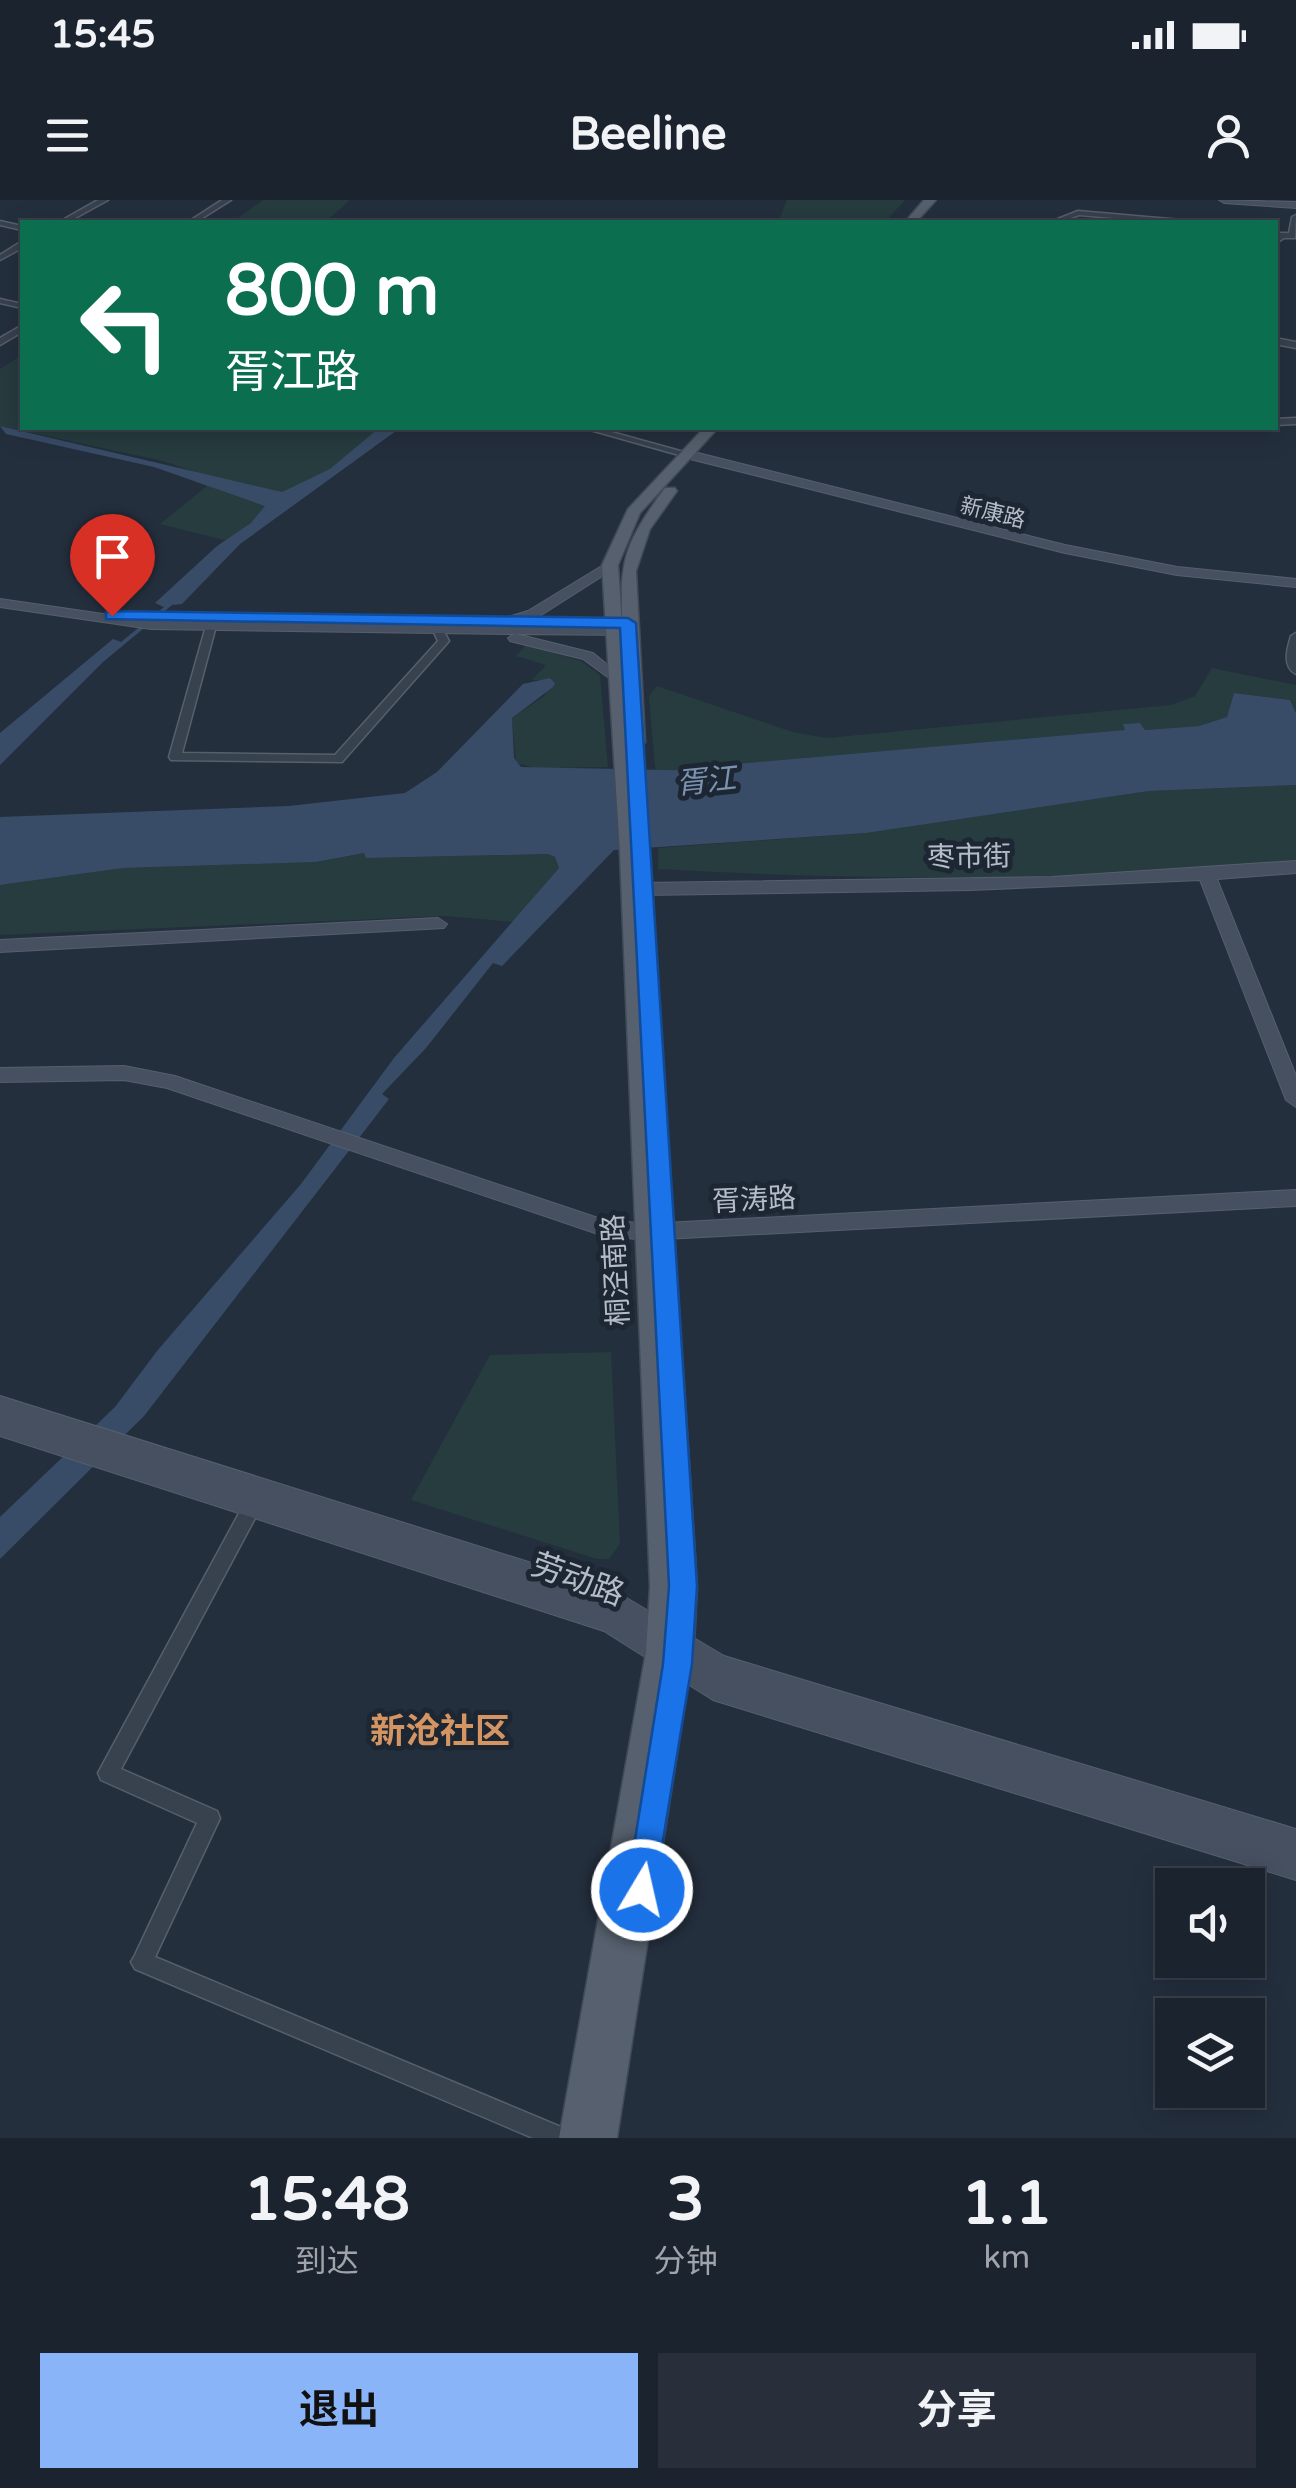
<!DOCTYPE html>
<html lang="zh">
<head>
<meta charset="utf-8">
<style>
  :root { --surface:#1b232e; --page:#282f3a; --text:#f1f3f6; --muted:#a0a4aa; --line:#39404a; --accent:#8ab4f8 }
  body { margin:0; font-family:"Varela Round","Noto Sans SC",sans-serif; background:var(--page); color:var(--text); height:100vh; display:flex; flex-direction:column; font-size:38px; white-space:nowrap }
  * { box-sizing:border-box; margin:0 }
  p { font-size:32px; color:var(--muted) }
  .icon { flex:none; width:55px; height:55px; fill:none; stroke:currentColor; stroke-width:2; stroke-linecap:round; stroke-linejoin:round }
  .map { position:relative; height:1938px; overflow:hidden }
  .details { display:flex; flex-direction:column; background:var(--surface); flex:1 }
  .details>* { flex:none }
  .guide { position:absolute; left:20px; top:20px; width:1258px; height:210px; border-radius:0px; box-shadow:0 5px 25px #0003,0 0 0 2px var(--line); background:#0b6e4f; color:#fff; overflow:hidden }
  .tools { position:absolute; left:1155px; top:1668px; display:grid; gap:20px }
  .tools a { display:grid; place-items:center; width:110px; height:110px; border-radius:0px; background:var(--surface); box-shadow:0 5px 25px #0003,0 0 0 2px var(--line); font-size:50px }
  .pin { position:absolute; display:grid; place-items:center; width:85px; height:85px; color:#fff; margin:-102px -42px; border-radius:50% 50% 50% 0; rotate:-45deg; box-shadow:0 0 10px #0007 }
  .pin .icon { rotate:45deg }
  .me { position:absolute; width:110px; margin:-55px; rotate:9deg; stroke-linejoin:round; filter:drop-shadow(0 0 8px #0008) }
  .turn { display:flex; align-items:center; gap:35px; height:210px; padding:0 40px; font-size:45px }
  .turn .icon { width:130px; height:130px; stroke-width:2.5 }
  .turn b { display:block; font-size:70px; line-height:85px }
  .eta { display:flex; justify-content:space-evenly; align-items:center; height:170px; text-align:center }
  .eta b { font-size:60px; font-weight:700; line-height:70px }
  .primary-button { display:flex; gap:20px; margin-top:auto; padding:20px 40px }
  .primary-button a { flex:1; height:115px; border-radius:0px; background:var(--accent); color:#111; font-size:40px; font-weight:700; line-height:115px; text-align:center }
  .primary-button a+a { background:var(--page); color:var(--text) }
  .status { display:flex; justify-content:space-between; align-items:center; height:70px; padding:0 50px; background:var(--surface); direction:ltr }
  .status svg { height:28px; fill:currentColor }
  header { display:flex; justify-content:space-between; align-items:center; height:130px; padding:0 40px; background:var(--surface); font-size:45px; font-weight:700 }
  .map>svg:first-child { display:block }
  .green { fill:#263c3f }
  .water { fill:#394c67 }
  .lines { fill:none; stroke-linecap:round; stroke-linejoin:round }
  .street-casing { stroke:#565f6c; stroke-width:3 }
  .secondary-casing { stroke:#565f6c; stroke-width:2 }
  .primary-casing { stroke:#414a57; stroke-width:3 }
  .street { fill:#38414e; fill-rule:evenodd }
  .secondary { fill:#465061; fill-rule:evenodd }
  .primary { fill:#56606e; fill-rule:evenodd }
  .route { fill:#1a73e8; stroke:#114b97; stroke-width:2.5 }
  .labels { text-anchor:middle; stroke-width:10; stroke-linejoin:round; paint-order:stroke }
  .far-street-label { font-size:22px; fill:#b4bcc9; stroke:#1d2633 }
  .street-label { font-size:28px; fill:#b4bcc9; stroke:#1d2633 }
  .water-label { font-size:30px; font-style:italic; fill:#7c92b1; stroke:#1d2633 }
  .near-street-label { font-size:32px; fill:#b4bcc9; stroke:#1d2633 }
  .near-neighbourhood-label { font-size:35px; font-weight:bold; fill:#d59563; stroke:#1d2633 }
</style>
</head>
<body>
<div class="status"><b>15:45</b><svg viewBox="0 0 49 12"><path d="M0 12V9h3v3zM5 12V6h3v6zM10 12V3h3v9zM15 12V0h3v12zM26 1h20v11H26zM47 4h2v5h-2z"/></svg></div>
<header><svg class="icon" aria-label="menu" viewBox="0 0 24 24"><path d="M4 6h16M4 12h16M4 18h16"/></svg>Beeline<svg class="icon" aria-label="person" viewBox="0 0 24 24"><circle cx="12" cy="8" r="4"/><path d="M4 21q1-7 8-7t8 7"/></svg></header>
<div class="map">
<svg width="1296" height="1938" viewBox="0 0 1296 1938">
  <rect width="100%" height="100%" fill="#242f3e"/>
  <g class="green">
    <path d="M 263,0 L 350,0 L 328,20 L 346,22 L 232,22 Z"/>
    <path d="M 787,0 L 905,0 L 885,22 L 766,22 L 779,20 Z"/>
    <path d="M 22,155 L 22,228 L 400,228 L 240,344 L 160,324 L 207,286 L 190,280 L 198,273 L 163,261 L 0,226 L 0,169 Z"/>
    <path d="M 526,445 L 581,461 L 600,475 L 608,567 L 536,568 L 516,563 L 512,518 L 543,497 L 555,481 L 532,480 L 546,465 L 516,456 Z"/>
    <path d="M 1212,468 L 1296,485 L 1296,513 L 1290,500 L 1234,493 L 1227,517 L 1199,526 L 1145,530 L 1140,523 L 1124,524 L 1126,530 L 724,565 L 714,571 L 657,572 L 655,566 L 649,496 L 657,486 L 793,532 L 827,538 L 1171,505 L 1195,496 Z"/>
    <path d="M 1296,585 L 1296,663 C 1084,681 870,681 658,669 L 658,648 L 866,633 L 1149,591 Z"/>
    <path d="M 365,653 L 367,658 L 548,654 L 555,657 L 559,668 L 514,722 L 446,716 L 0,735 L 0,685 L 123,668 L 316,662 Z"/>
    <path d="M 611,1152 L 620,1344 L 609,1359 L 597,1359 L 411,1300 L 490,1155 Z"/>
  </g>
  <g class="water">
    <path d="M 0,226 L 282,292 L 330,269 L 379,228 L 400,228 L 240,344 L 182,404 L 172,405 L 103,462 L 0,565 L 0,533 L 113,439 L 121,442 L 164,407 L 155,403 L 217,346 L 251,323 L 265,306 L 154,267 L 6,234 Z"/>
    <path d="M 550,478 L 555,483 L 553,487 L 512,518 L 514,558 L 521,567 L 714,571 L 724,565 L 1125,530 L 1123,524 L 1140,523 L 1145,530 L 1199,526 L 1227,517 L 1234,493 L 1290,500 L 1296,513 L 1296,585 L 1149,591 L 866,633 L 614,650 L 502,766 L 493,763 L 426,848 L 382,894 L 389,899 L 144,1216 L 0,1359 L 0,1317 L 115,1207 L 157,1151 L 301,984 L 394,858 L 559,668 L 555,657 L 548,654 L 366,658 L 364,653 L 316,662 L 123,668 L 0,685 L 0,617 L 289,606 L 405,593 L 437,572 L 523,484 Z"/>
  </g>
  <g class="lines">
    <g class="street-casing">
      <g id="street">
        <path d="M 98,0 L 108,0 L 68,22 L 59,22 Z"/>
        <path d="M 222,0 L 231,0 L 196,22 L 188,22 Z"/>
        <path d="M 1078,11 L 1181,20 L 1185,22 L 1161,22 L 1079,15 L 1060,22 L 1050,22 Z"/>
        <path d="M 1296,15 L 1295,38 L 1284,38 L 1275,44 L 1275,38 L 1279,33 L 1289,33 L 1292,17 Z"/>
        <path d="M 0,21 L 22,26 L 22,30 L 0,25 Z"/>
        <path d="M 19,43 L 22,43 L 22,48 L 0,60 L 0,55 Z"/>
        <path d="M 0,99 L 22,104 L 22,108 L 0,103 Z"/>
        <path d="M 19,127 L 22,127 L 22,132 L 0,145 L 0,138 Z"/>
        <path d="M 1275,138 L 1296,142 L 1296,148 L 1275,144 Z"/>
        <path d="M 1296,218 L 1296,224 L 1275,225 L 1275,219 Z"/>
        <path d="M 583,228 L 597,228 L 691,254 L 686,257 Z"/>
        <path d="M 211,423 L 216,426 L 182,553 L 335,555 L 438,441 L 432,428 L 433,426 L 441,426 L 449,441 L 342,562 L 171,560 L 169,557 L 206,426 Z"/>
        <path d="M 1296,433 L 1296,474 C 1282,467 1287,449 1291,436 Z"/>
        <path d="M 256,1291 L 262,1293 L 265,1299 L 262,1305 L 121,1569 L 217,1611 L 220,1618 L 155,1757 L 568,1930 L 571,1938 L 533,1938 L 135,1769 L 131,1762 L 135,1755 L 197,1623 L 101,1580 L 98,1573 L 250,1293 Z"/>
      </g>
    </g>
    <g class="secondary-casing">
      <g id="secondary">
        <path d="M 1219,0 L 1296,2 L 1296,8 L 1224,3 Z"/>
        <path d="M 686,250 L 1065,345 L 1177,367 L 1296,379 L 1296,387 L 1177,375 L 1065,353 L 682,257 L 680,254 Z"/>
        <path d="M 610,361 L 615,362 L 615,368 L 538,417 L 511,425 L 634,428 L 636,431 L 629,435 L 516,434 L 593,453 L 621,476 L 621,482 L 616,483 L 583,459 L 510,441 L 508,438 L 514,434 L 151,429 L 0,407 L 0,399 L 151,421 L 502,425 L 502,419 L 528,411 Z"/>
        <path d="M 1296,661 L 1296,673 L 1217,679 L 1296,876 L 1296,907 L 1286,900 L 1200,680 L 970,690 L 643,695 L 634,689 L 643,683 L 1052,677 Z"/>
        <path d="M 438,718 L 447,724 L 444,728 L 0,752 L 0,740 Z"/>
        <path d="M 124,866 L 175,876 L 601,1019 L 645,1024 L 1296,990 L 1296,1006 L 645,1040 L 601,1035 L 167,888 L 124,880 L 0,882 L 0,868 Z"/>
        <path d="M 0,1196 L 608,1387 L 724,1456 L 1296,1629 L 1296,1680 L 713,1500 L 604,1431 L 0,1236 L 0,1216 L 47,1231 L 0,1216 Z"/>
      </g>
    </g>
    <g class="primary-casing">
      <g id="primary">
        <path d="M 924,0 L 936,0 L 916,22 L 905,22 Z"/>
        <path d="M 704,228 L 718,228 L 640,313 L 618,365 L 623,440 C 620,363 619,351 665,288 L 675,288 L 677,291 L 650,329 L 636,371 L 645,542 L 642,546 L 631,546 L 654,937 L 665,938 L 668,944 L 697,1387 L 694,1444 L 617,1938 L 559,1938 L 646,1452 L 650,1387 L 620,654 L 602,365 L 628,309 Z"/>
      </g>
    </g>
    <use href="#street" class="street"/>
    <use href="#secondary" class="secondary"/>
    <use href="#primary" class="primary"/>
  </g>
  <path class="route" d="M 112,411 L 628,418 L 636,423 L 697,1386 L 692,1464 L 653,1701 L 642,1705 L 631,1701 L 627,1690 L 663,1464 L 669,1386 L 620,428 L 106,419 L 106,412 Z"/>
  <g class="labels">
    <g class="far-street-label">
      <text transform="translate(993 312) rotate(14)" y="8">新康路</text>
    </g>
    <g class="street-label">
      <text transform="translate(969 656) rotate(-1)" y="10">枣市街</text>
      <text transform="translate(754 999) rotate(-3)" y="10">胥涛路</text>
      <text transform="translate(615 1070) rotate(-93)" y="10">桐泾南路</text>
    </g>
    <g class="water-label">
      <text transform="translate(706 581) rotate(-6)" y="10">胥江</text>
    </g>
    <g class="near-street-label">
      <text transform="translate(578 1379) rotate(20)" y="11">劳动路</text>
    </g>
    <g class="near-neighbourhood-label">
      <text x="440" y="1543">新沧社区</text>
    </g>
  </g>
</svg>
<div class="tools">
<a><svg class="icon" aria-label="sound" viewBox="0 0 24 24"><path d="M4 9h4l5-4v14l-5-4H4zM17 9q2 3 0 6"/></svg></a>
<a><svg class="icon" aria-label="layers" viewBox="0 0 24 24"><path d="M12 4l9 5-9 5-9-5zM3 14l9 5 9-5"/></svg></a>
</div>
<div class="pin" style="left:112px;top:416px;background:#d93025"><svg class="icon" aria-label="arrive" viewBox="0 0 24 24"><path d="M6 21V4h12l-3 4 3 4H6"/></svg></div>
<svg class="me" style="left:642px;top:1690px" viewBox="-20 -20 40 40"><circle r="17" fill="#1a73e8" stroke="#fff" stroke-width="3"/><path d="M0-11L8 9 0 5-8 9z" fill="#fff"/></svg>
<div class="guide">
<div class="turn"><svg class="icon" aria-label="left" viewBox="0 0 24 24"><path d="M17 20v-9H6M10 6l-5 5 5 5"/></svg><div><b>800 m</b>胥江路</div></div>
</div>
</div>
<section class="details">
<div class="eta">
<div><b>15:48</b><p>到达</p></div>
<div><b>3</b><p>分钟</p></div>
<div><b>1.1</b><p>km</p></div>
</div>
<div class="primary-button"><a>退出</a><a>分享</a></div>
</section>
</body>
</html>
